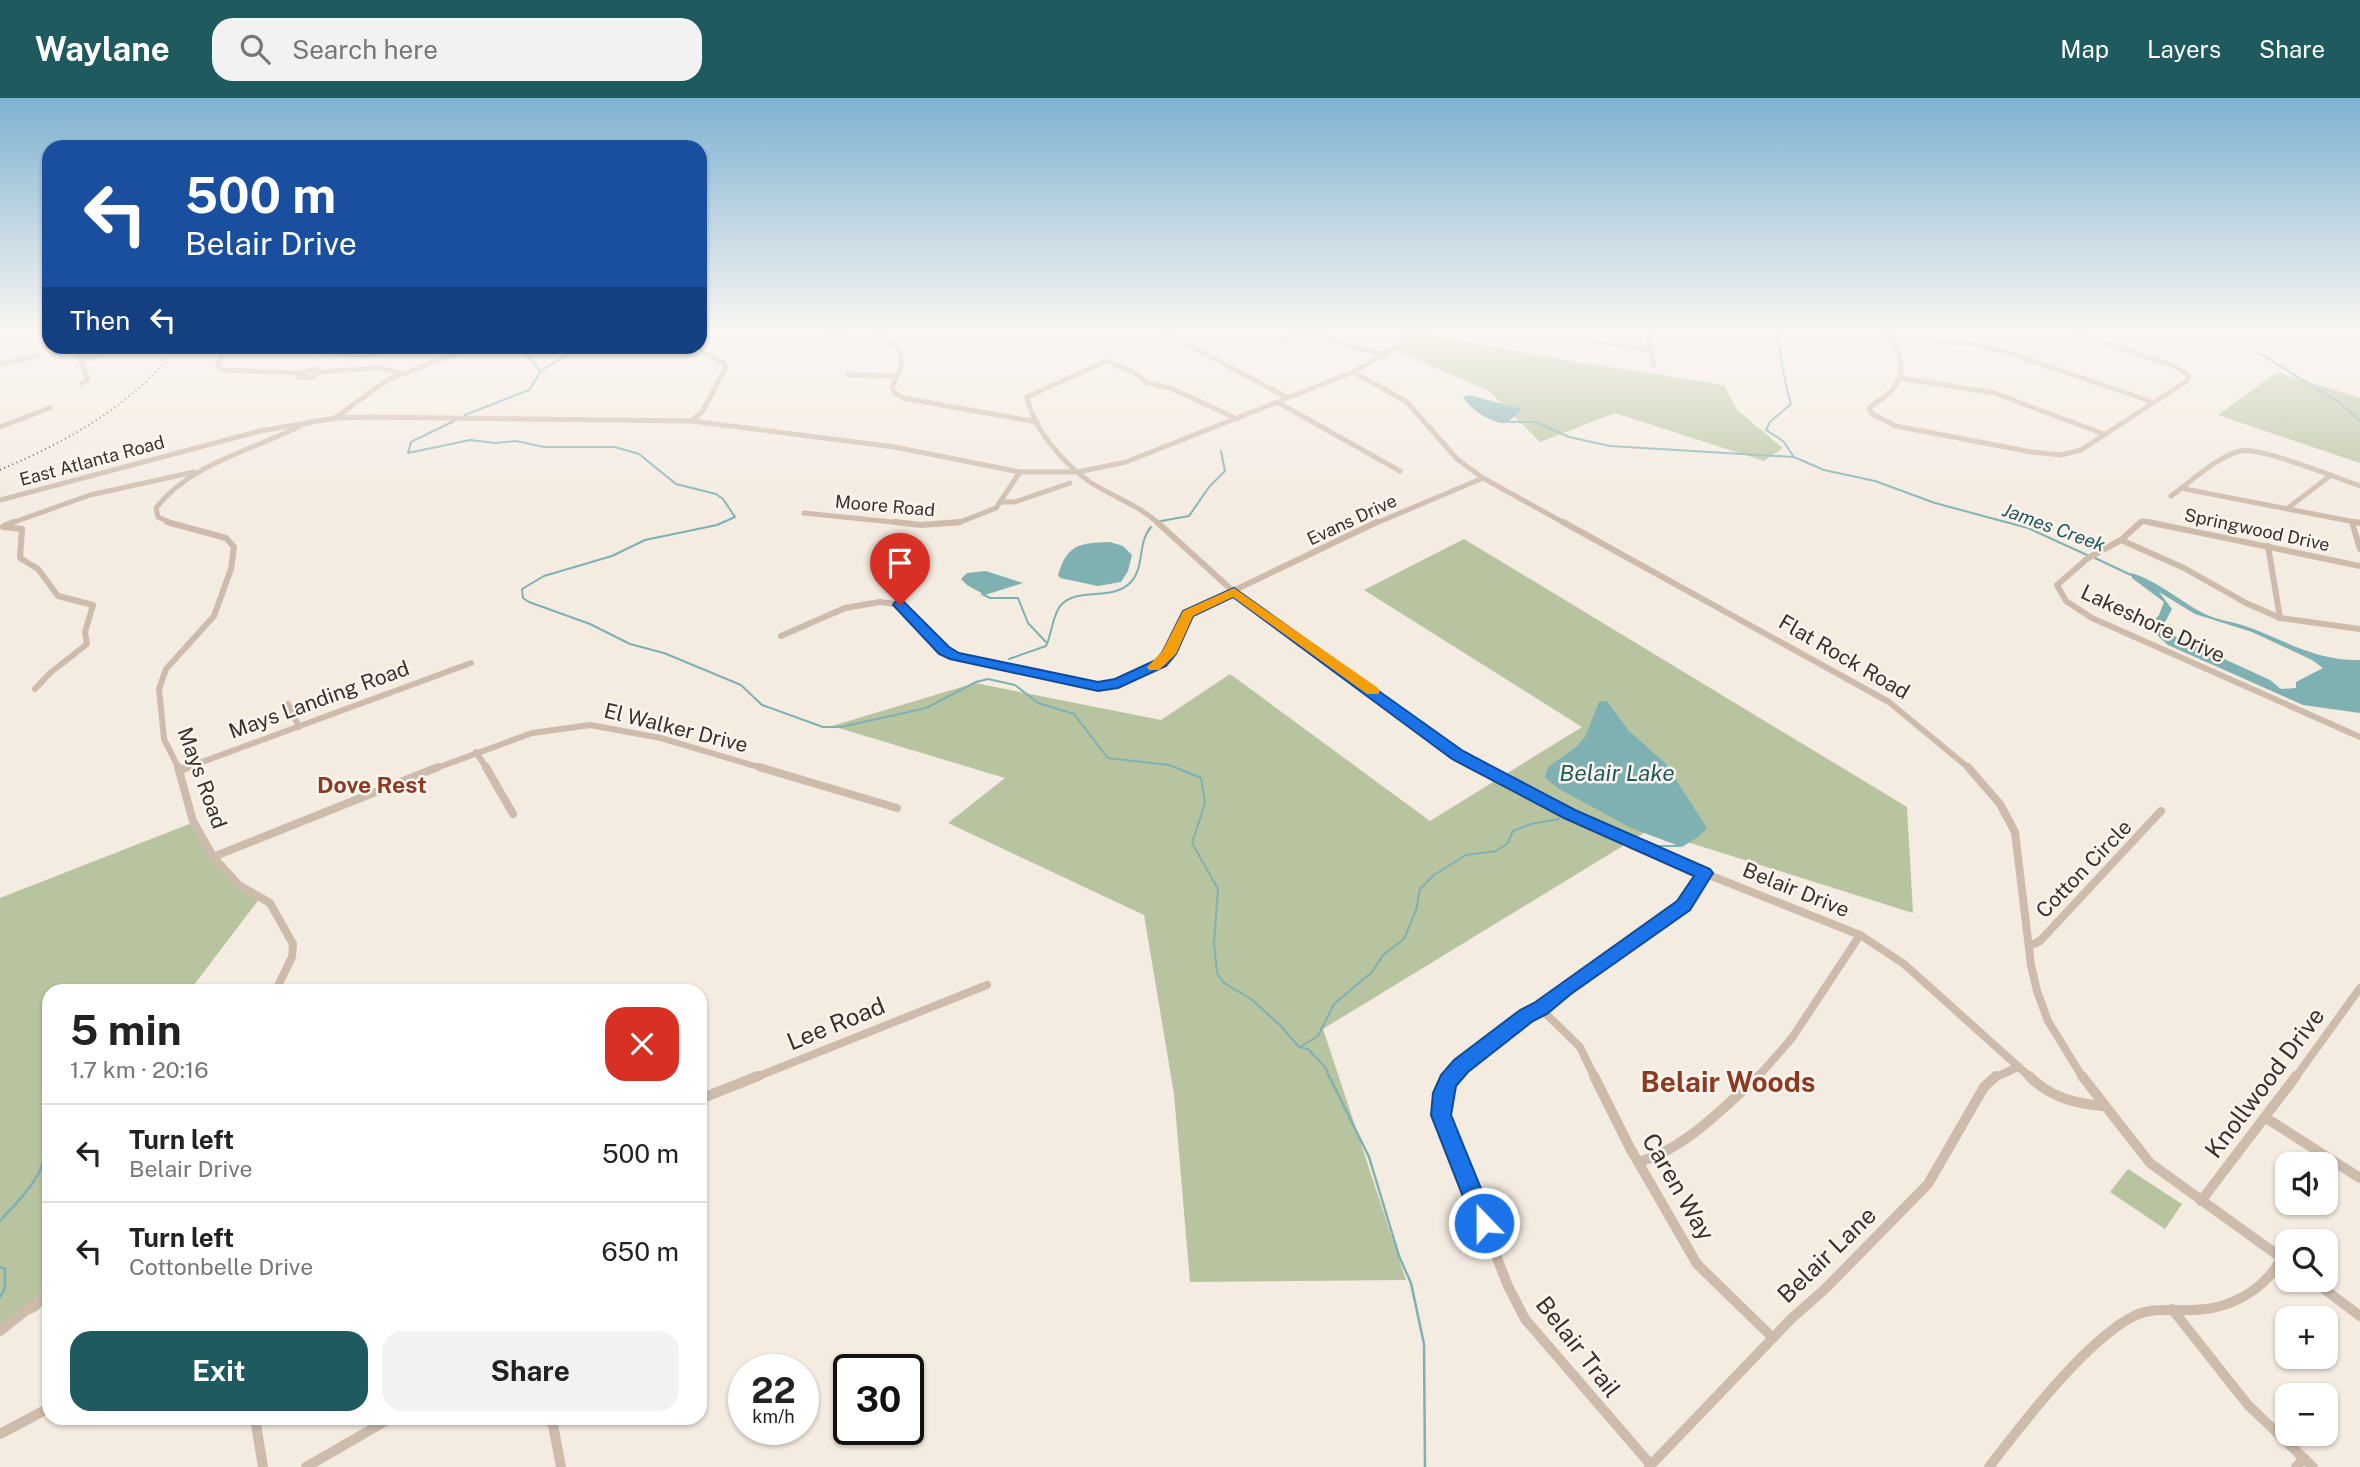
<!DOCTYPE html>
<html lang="en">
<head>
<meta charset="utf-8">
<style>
  :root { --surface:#fff; --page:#f2f2f2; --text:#222; --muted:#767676; --line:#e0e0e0; --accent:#1f5a5e }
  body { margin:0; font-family:"Public Sans",sans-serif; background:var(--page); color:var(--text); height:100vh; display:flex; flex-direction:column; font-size:26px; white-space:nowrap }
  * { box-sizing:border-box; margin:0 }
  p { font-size:23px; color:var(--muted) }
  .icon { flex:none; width:38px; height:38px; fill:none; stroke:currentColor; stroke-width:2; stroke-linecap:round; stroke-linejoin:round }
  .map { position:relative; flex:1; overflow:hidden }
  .sheet { position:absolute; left:42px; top:886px; width:665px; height:441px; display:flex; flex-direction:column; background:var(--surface); border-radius:21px; box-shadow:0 2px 5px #0004 }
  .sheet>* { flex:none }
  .hud { position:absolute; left:42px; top:42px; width:665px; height:214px; border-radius:21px; box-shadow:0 2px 5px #0004; background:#1a4fa0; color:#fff; overflow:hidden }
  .buttons { position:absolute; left:2275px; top:1054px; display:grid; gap:14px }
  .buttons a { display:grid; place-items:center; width:63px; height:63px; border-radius:14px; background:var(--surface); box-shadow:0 2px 5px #0004; font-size:35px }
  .speed { position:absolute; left:728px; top:1256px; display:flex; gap:14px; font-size:35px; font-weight:700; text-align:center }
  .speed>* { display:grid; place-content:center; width:91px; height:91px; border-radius:50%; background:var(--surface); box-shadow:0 2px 5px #0004; line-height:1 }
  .speed small { font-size:18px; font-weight:400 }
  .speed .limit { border:4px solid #111; border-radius:10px; background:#fff; color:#111 }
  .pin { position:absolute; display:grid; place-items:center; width:60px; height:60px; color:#fff; margin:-72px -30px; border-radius:50% 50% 50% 0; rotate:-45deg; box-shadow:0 0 7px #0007 }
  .pin .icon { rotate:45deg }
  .me { position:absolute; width:77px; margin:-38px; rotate:338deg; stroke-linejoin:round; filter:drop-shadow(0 0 5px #0008) }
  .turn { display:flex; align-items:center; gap:24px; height:147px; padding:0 28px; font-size:32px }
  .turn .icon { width:91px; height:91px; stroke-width:2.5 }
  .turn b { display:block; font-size:49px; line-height:60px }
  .then { display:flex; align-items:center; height:66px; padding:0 28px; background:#0003; gap:14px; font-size:26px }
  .round { display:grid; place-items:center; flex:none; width:74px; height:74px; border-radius:21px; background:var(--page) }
  .headline { display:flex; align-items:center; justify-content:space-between; height:119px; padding:0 28px }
  h1 { font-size:42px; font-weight:700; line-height:52px }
  .action { display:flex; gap:14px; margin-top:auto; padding:14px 28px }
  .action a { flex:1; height:80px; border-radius:21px; background:var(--accent); color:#fff; font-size:28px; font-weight:700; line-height:80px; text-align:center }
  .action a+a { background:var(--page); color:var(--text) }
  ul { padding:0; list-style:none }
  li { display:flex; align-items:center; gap:21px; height:98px; padding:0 28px; border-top:2px solid var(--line) }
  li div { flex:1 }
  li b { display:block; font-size:26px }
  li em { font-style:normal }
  header { display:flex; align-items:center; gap:42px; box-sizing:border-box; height:98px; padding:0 35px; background:var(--accent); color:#fff }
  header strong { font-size:33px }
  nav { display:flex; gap:38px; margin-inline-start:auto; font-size:24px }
  .search { width:490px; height:63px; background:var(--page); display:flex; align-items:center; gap:18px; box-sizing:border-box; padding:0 24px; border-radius:21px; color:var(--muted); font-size:26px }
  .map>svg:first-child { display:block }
  .green { fill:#b8c4a0 }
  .water { fill:#7fb0b2; fill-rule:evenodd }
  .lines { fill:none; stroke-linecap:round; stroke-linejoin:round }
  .stream-far1 { stroke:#7fb0b2; stroke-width:2 }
  .stream { stroke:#7fb0b2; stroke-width:2.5 }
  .minor-far3 { stroke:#cdbbac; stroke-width:5 }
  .minor-far2 { stroke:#cdbbac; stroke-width:6 }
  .minor-far1 { stroke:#cdbbac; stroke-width:8 }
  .minor { stroke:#cdbbac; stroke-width:10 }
  .rail { stroke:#3b302b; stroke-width:2; stroke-dasharray:1 3.5; stroke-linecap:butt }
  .route { fill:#1a73e8; stroke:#114b97; stroke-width:2 }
  .slow { fill:#f59e0b }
  .labels { text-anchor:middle; stroke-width:5; stroke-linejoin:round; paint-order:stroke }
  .far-street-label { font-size:18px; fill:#3b302b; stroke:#fbf5ee }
  .far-water-label { font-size:19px; font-style:italic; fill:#1f5a5e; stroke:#fbf5ee }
  .street-label { font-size:21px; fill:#3b302b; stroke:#fbf5ee }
  .water-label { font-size:23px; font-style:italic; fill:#1f5a5e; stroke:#fbf5ee }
  .neighbourhood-label { font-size:23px; font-weight:bold; fill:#8c3b22; stroke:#fbf5ee }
  .near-street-label { font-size:24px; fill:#3b302b; stroke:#fbf5ee }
  .near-neighbourhood-label { font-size:28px; font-weight:bold; fill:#8c3b22; stroke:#fbf5ee }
</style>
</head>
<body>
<header>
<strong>Waylane</strong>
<div class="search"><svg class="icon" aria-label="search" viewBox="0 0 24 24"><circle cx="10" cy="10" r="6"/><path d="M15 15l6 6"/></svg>Search here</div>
<nav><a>Map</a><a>Layers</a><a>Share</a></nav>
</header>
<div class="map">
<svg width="2360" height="1369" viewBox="0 0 2360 1369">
  <rect width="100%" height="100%" fill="#f4ebe1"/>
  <g class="green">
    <path d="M 1410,233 L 1560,261 L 1724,287 L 1737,312 L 1783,350 L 1764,363 L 1615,315 L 1540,344 L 1489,293 L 1394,252 Z"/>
    <path d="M 294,248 L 402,248 L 402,249 C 367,268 334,254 297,256 L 293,255 Z"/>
    <path d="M 2277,274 L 2360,300 L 2360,365 L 2218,317 Z"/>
    <path d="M 1464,441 L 1907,709 L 1913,815 L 1649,732 L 1323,931 L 1406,1182 L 1190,1184 L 1174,996 L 1144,817 L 948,725 L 1005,680 L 832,628 L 975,585 L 1161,622 L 1230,576 L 1430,723 L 1582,629 L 1364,492 Z"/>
    <path d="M 197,723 L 228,776 L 260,800 L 190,892 L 49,892 L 49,1078 L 46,1082 L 49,1083 L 49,1201 L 37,1213 L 0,1229 L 0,800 Z"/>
    <path d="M 2128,1071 L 2182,1106 L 2165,1131 L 2110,1094 Z"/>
  </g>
  <g class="water">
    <path d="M 1469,297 L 1522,311 L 1507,325 C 1491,326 1471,312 1463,299 Z"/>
    <path d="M 1110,444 L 1123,448 L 1132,457 L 1128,473 L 1121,484 L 1098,488 L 1060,480 L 1058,477 C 1067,446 1080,445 1110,444 Z"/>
    <path d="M 986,473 L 1023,485 L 985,497 L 967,487 L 961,481 L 967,475 Z"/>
    <path d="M 2131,475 C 2154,481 2179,502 2201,514 C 2214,521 2228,523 2242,527 C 2284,541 2314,563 2360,562 L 2360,615 L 2303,607 L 2168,547 L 2159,539 L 2152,525 L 2159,517 L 2164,504 L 2132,480 ZM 2159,494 L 2195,516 L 2252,534 L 2312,562 L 2323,570 L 2296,584 L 2296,590 L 2281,591 L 2270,582 L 2170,536 L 2164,526 L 2172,511 Z"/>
    <path d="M 1607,603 L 1628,632 L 1665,665 L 1707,730 L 1698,739 L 1682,749 L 1631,730 L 1559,691 L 1545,680 L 1548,669 L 1575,650 L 1585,639 L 1599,604 Z"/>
  </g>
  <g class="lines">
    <g class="stream-far1">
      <path d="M 1776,231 C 1781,256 1783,282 1791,306 L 1770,324 L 1766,332 L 1783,343 L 1794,359 L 1824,372 L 1875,383 L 1935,405 L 2028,430 L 2087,457"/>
      <path d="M 510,248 L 527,257 L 540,273"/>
      <path d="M 2259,255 L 2340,305 L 2360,323"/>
      <path d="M 465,317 L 529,292 L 541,273 L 580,248"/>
      <path d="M 454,323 L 411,344 L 408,355 L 470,342 L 495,345 L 516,343 L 544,349 L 615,349 L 639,356 L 676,386 L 716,396 L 723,401 L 735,419 L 717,427 L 645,442 L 612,458 L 544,478 L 522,491 L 523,500 L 529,504 L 590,526 L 630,546 L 664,555 L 741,587 L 762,607 L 823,629 L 841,629 L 926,610 L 976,584 L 988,581 L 1015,587 L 1038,605 L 1074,616 L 1108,660 L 1169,667 L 1201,680 L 1205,705 L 1192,745 L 1218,791 L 1214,845 L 1217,875 L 1224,885 L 1251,901 L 1281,928 L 1299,949 L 1308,951 L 1325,969 L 1330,980"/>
      <path d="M 1509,324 L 1536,324 L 1569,339 L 1610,348 L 1793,359"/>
      <path d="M 1161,423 L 1189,418 L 1209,389 L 1225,373 L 1221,353"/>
      <path d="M 2095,460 L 2131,477"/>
      <path d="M 982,496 L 990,500 L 1018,500 L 1028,525 L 1046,544"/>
      <path d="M 1009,561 L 1046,548 C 1052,536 1052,517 1061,507 C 1079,488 1112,504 1131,484 C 1145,469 1137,445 1151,429"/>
      <path d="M 1586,719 L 1658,748 L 1680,748"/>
      <path d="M 1300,949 L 1318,938 L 1334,906 L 1372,874 L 1383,857 L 1404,841 L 1416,812 L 1420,791 L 1434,777 L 1466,757 L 1496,753 L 1507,746 L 1513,733 L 1531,726 L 1559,721"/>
      <path d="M 48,980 L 49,977"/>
    </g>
    <g class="stream">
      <path d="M 1329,978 L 1369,1059 L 1399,1158 L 1411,1185 L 1424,1246 L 1425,1369"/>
      <path d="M 0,1123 C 19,1102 44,1079 47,1049 C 50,1025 41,1003 49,978"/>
      <path d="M 0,1169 L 5,1171 L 5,1190 L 0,1199"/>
    </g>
    <g class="minor-far3">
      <path d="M 872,231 L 900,252 L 902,266 L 892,289 L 895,295 L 903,300 L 1037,324"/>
      <path d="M 1159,231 L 1288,300"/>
      <path d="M 1311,231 L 1344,247 L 1386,256"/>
      <path d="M 1884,231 C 1897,250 1911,271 1892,292 C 1885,300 1876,304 1869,310 L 1872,316 L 1896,328 L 2031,354 L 2061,357 L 2081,352 L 2188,282 L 2188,277 L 2174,268 L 2063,231"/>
      <path d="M 2259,231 L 2261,234"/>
      <path d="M 1889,239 L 1974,246 L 2006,254 L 2153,304"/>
      <path d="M 1281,243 L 1313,232"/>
      <path d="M 1589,243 L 1650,252"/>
      <path d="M 808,244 L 853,231"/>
      <path d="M 75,248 L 88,281 L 82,285"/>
      <path d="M 228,248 L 217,266 L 222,272 L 300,275"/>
      <path d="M 81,262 L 100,257 L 114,248"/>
      <path d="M 0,266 L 37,258"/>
      <path d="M 1654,268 L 1648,240 L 1655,231"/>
      <path d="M 315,271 L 320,274 L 311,280 L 299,279 L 300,275 Z"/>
      <path d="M 320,274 L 379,270 L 401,275"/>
      <path d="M 1353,274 L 1407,304 L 1457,361 L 1483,380 L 1566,426"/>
      <path d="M 848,277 L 894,278"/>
      <path d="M 1899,280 L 1994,295 L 2104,336"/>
      <path d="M 1279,305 L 1400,373"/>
      <path d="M 335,320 L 387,282 L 476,248"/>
      <path d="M 691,323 L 702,314 L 725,271 L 725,266 L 693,248"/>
      <path d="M 0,329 L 50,310"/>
      <path d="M 2185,391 L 2360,425"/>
      <path d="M 2171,398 C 2192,383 2215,360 2240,353 C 2259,348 2337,380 2360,388"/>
      <path d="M 0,402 L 260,333 L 336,320 L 367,319 L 692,323 L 894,349 L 1020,374 L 1078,374 L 1126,364 L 1353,274 L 1393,251 L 1410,231"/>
      <path d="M 1000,404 L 1015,404 L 1070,385"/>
      <path d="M 2288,410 L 2331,377"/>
      <path d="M 804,415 L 912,426"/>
      <path d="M 9,426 L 90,397 L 194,374"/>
      <path d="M 174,426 L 158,419 L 156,410 C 191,365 251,353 300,328"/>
      <path d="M 939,426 L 958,425 L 996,410 L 1020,374"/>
      <path d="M 1159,426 C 1139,407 1113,399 1090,384 C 1064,366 1033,331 1027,299 L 1106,263 L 1136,275 L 1145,284 L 1173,291 L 1237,321"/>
      <path d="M 1374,426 L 1483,380"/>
      <path d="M 2139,426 L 2142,423 L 2157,426"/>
    </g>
    <g class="minor-far2">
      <path d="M 167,424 L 226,440 L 234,449 L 231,471 L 214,518 L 166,571 L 159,591 L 164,641 L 179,671"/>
      <path d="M 895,424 L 921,427 L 960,424"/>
      <path d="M 1157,424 L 1234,494 L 1457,657 L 1483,671"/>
      <path d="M 1563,424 L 1889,604 L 1970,671"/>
      <path d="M 2141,424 L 2121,442 L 2088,460 L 2057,487 L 2066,503 L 2092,520 L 2360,639"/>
      <path d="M 2148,424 L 2360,468"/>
      <path d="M 2352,424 L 2360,451"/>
      <path d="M 2356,424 L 2360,425"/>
      <path d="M 4,428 L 14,424"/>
      <path d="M 3,429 L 22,431 L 20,460 L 38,471 L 58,498 L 93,507 L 85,534 L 87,546 L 50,575 L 35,591"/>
      <path d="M 2121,442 L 2184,470 L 2246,505 L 2280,520 L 2360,531"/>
      <path d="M 2268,448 L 2280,520"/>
      <path d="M 781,538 L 845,510 L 880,504 L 895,506 L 908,514 L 935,544 L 955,558 L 1090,588 L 1109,587 L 1163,563 L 1184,520 L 1193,512 L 1377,424"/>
      <path d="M 288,606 L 299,629"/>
      <path d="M 476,654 L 487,671"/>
      <path d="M 183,671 L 471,565"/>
      <path d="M 434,671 L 532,635 L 590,627 L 661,640 L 765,671"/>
    </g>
    <g class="minor-far1">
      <path d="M 178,669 L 193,723 L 213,759 L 239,787 L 270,805 L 293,846 L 292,859 L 276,892"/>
      <path d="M 486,669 L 513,716"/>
      <path d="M 759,669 L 897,710"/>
      <path d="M 1480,669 L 1570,716 L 1704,775 L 1860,837 L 1904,866 L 2031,980"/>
      <path d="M 1968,669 L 2000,706 L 2015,734 L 2031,867 L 2037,893 L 2048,923 L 2083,980"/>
      <path d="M 180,672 L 188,669"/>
      <path d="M 213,759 L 438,669"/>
      <path d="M 2029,848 L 2040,843 L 2161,713"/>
      <path d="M 1540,910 L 1580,949 L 1595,980"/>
      <path d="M 754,980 L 987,887"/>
      <path d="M 1452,980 L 1461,968 L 1527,917 L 1684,808 L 1704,775"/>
      <path d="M 1757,980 L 1792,940 L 1860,837"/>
      <path d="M 1994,980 L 2018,969"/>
      <path d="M 2295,980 L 2360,890"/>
    </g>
    <g class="minor">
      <path d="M 1453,978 L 1443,995 L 1441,1017 L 1508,1188 L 1525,1221 L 1651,1367"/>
      <path d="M 1594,978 L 1630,1050 L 1697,1166 L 1773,1240"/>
      <path d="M 2029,978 C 2050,999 2073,1005 2102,1008"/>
      <path d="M 2082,978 L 2150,1065 L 2287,1164"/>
      <path d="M 700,1001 L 758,978"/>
      <path d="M 2266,1020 L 2360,1080"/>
      <path d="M 1639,1064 C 1687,1050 1722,1010 1759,978"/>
      <path d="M 2201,1103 L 2296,978"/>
      <path d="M 2311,1181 L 2360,1218"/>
      <path d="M 2172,1211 L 2248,1307 L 2313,1369"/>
      <path d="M 0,1233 L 49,1194"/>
      <path d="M 255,1320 L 263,1369"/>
      <path d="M 546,1320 L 553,1327 L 561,1369"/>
      <path d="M 0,1336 L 49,1310"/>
      <path d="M 306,1369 L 391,1320"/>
      <path d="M 1649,1369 L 1791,1221 L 1826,1190 L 1928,1086 L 1984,989 L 1996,978"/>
      <path d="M 1989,1369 C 2022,1326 2086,1242 2134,1218 C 2152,1209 2173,1213 2192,1212 C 2228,1212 2264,1193 2281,1161 L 2285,1162"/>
      <path d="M 2296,1369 L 2304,1360"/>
    </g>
    <path class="rail" d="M 0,372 C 69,342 131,309 178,248"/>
  </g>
  <linearGradient id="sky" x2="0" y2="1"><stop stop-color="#7eb2d2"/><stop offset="0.55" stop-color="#faf6f2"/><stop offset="1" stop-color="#faf6f2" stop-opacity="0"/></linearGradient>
  <rect width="2360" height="423" fill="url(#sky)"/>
  <path class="route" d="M 1234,490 L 1463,653 L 1575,712 L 1710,771 L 1713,775 L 1690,812 L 1571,896 L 1547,916 L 1533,923 L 1468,974 L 1456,988 L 1451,1017 L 1495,1125 L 1492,1132 L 1484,1135 L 1476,1132 L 1431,1017 L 1433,995 L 1441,977 L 1454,962 L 1520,912 L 1534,905 L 1677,803 L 1694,778 L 1564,720 L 1452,661 L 1233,499 L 1193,518 L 1176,556 L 1166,568 L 1118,590 L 1098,593 L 950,561 L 939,556 L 893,507 L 895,504 L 904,504 L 949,549 L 959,555 L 1098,584 L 1115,581 L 1156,562 L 1162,555 L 1183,513 Z"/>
  <path class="slow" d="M 1234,490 L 1378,590 L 1380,593 L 1378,596 L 1367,596 L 1233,499 L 1193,518 L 1176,556 L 1159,572 L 1149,572 L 1147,569 L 1162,554 L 1183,513 Z"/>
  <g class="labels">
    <g class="far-street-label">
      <text transform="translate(92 363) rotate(-15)" y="6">East Atlanta Road</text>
      <text transform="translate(885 408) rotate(5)" y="6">Moore Road</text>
      <text transform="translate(1352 422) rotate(-25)" y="6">Evans Drive</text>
      <text transform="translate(2257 432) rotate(12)" y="6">Springwood Drive</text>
    </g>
    <g class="far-water-label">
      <text transform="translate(2054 429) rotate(20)" y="7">James Creek</text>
    </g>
    <g class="street-label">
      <text transform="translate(2153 526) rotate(25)" y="7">Lakeshore Drive</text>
      <text transform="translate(1844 559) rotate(30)" y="7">Flat Rock Road</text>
      <text transform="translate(319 602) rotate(-20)" y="7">Mays Landing Road</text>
      <text transform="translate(676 630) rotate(14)" y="7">El Walker Drive</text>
      <text transform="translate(202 680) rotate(70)" y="7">Mays Road</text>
      <text transform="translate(2084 771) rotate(-46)" y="7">Cotton Circle</text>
      <text transform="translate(1796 792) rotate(22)" y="7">Belair Drive</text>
    </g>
    <g class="water-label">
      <text x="1617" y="683">Belair Lake</text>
    </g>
    <g class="neighbourhood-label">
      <text x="372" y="695">Dove Rest</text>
    </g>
    <g class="near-street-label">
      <text transform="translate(836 926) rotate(-22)" y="8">Lee Road</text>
      <text transform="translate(2265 985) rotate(-53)" y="8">Knollwood Drive</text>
      <text transform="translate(1678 1089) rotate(60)" y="8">Caren Way</text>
      <text transform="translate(1827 1157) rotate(-44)" y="8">Belair Lane</text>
      <text transform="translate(1578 1249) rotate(52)" y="8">Belair Trail</text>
    </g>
    <g class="near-neighbourhood-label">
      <text x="1728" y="994">Belair Woods</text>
    </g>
  </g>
</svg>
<div class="buttons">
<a><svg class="icon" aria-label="sound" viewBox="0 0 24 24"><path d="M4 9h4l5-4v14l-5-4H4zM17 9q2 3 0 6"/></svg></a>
<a><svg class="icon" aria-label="search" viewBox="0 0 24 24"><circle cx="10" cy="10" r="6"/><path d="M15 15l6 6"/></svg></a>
<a>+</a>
<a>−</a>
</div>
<div class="speed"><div>22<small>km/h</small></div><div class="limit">30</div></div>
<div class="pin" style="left:900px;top:507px;background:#d93025"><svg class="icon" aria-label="arrive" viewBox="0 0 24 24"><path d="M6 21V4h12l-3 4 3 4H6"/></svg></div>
<svg class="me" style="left:1484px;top:1125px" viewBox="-20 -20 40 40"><circle r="17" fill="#1a73e8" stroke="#fff" stroke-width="3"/><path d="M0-11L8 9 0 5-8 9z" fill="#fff"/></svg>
<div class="hud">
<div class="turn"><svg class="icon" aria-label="left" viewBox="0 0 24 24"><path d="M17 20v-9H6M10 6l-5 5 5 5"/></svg><div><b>500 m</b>Belair Drive</div></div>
<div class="then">Then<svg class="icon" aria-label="left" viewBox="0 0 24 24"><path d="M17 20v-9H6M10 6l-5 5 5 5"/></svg></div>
</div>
<section class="sheet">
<div class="headline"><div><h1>5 min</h1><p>1.7 km · 20:16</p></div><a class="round" style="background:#d93025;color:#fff"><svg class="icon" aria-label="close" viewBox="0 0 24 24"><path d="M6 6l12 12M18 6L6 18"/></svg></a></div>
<ul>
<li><svg class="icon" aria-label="left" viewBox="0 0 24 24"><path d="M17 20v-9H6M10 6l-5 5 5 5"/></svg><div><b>Turn left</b><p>Belair Drive</p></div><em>500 m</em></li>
<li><svg class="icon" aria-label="left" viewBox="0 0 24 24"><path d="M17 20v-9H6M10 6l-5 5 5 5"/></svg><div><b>Turn left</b><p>Cottonbelle Drive</p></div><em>650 m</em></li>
</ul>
<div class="action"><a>Exit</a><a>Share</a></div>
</section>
</div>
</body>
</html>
